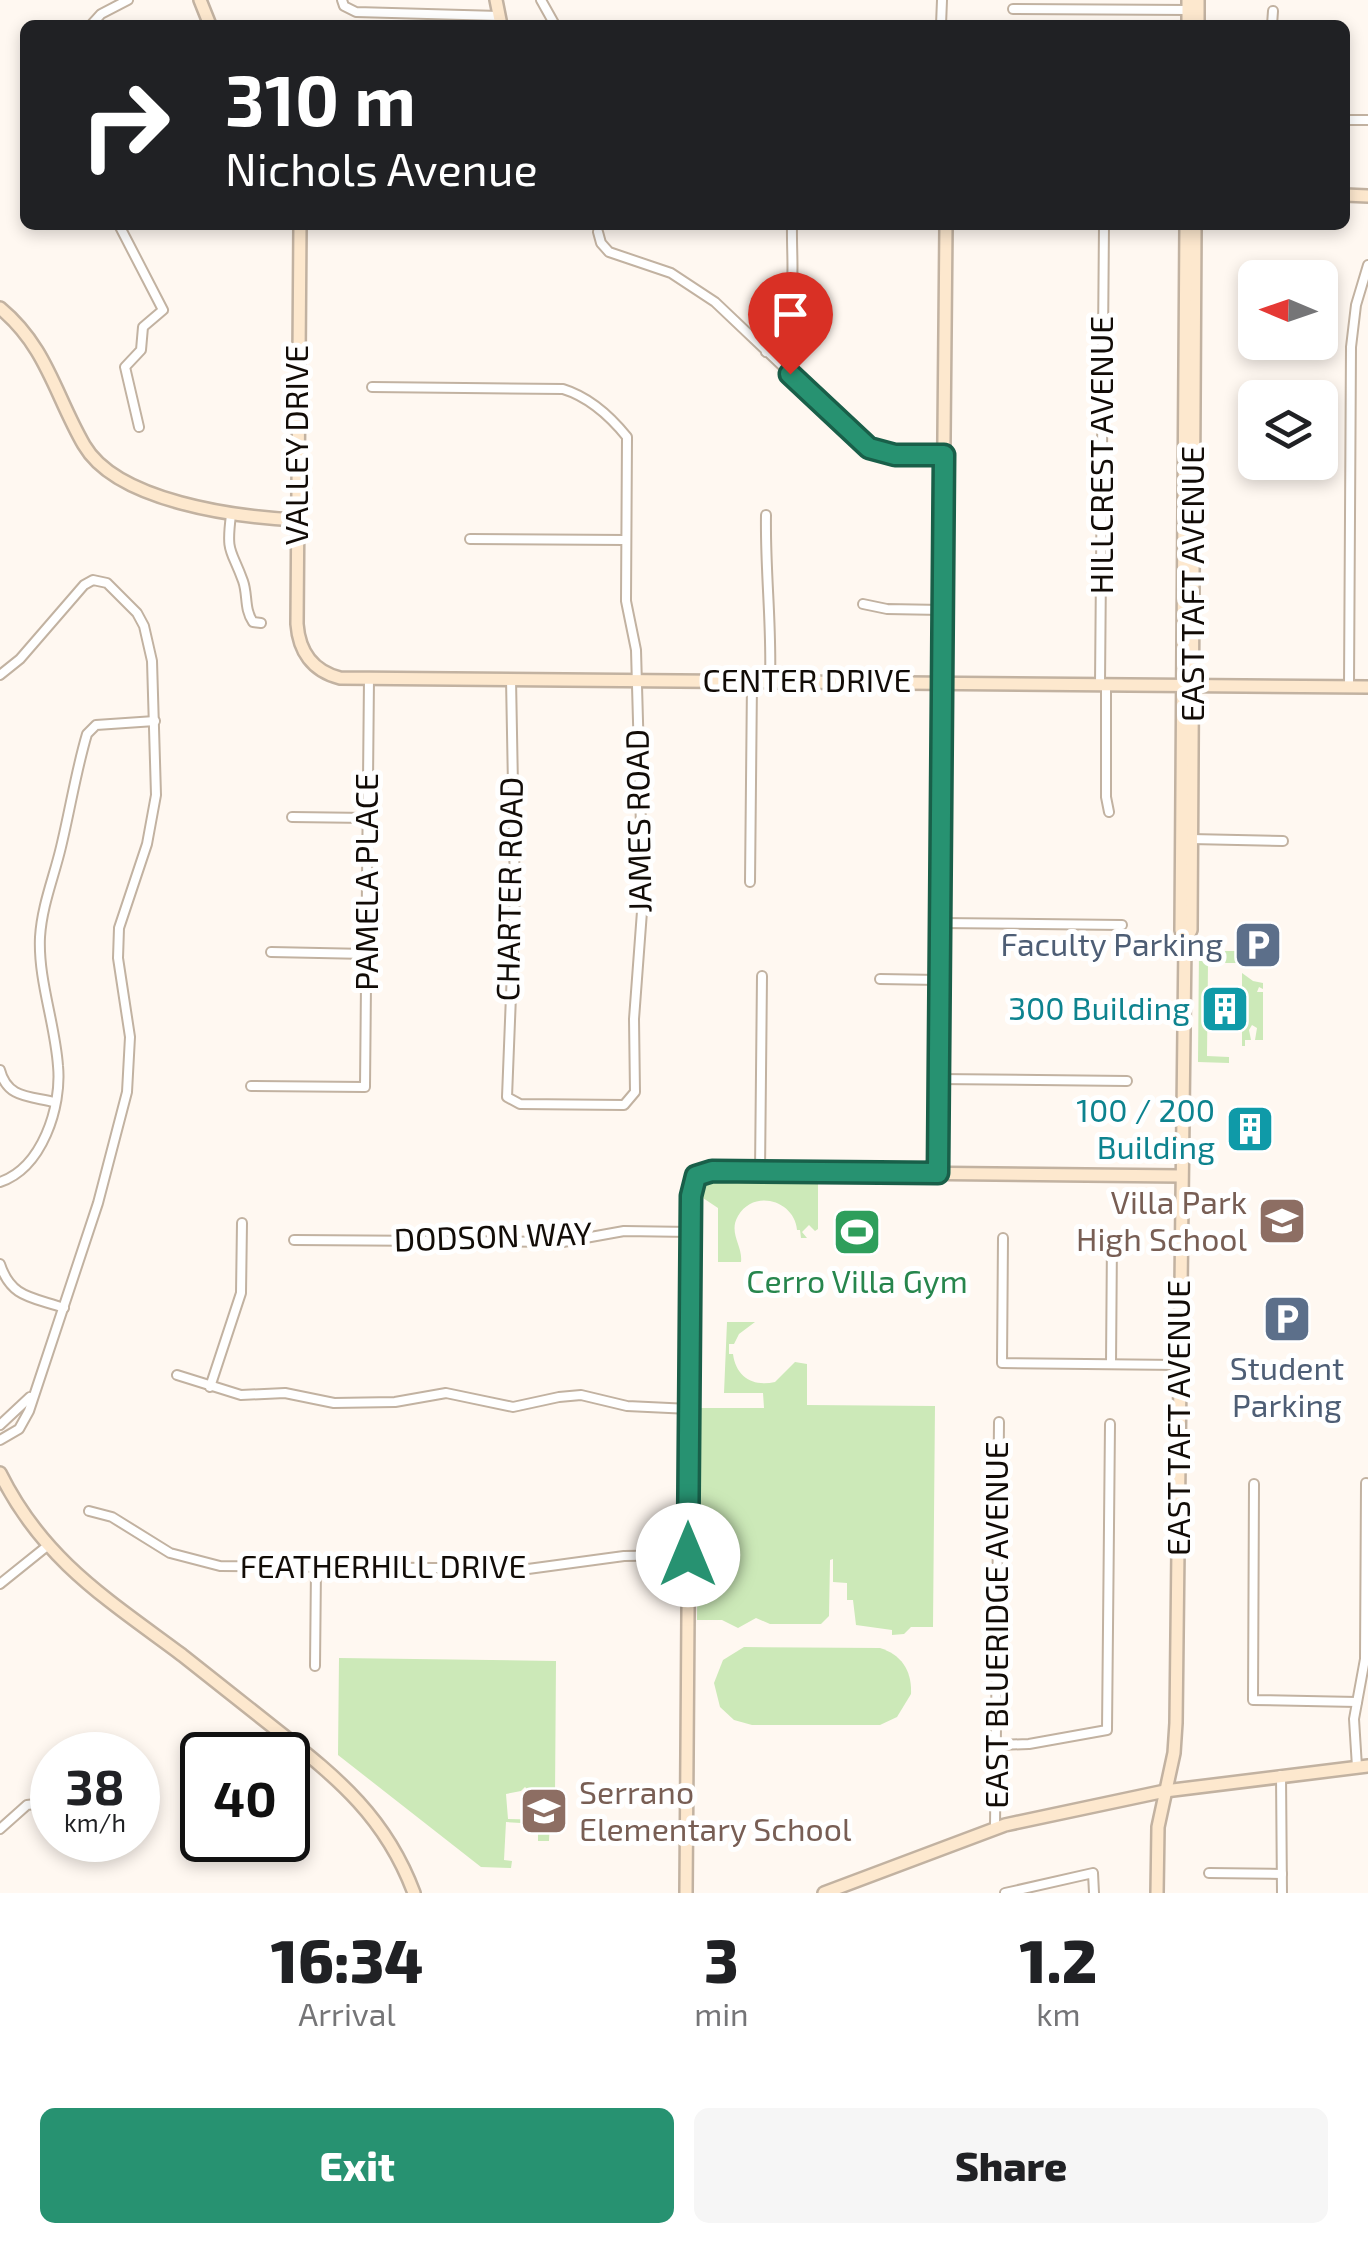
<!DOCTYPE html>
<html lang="en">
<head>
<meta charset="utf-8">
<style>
  :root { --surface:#fff; --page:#f6f6f6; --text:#202124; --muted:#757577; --accent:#279271 }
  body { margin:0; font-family:"Exo 2",sans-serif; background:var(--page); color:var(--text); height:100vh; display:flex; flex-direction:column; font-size:38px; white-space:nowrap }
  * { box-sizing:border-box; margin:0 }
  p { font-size:32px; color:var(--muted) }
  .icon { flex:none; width:55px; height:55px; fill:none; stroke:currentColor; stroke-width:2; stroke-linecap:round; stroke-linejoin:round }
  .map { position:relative; height:1893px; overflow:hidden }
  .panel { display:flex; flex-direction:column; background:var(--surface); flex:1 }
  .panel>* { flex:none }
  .hud { position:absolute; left:20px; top:20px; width:1330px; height:210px; border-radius:15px; box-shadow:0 5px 15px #0003; background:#202124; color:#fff; overflow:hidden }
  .needle { width:65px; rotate:272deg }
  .tools { position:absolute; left:1238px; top:260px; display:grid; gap:20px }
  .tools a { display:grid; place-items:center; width:100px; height:100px; border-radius:15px; background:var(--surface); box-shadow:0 5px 15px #0003; font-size:50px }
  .speed { position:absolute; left:30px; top:1732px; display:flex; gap:20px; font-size:50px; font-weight:700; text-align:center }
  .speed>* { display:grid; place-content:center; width:130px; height:130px; border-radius:50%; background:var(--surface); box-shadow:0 5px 15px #0003; line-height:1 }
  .speed small { font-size:25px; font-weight:400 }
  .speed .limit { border:5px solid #111; border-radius:15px; background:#fff; color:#111 }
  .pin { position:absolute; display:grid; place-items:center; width:85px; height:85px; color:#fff; margin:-102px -42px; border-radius:50% 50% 50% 0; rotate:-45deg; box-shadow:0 0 10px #0007 }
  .pin .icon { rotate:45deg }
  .me { position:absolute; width:110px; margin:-55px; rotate:0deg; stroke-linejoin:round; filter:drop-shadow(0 0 8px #0008) }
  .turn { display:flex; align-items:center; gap:35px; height:210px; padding:0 40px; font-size:45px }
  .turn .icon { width:130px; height:130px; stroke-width:2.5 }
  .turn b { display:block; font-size:70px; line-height:85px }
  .eta { display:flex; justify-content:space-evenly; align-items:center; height:170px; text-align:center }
  .eta b { font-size:60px; font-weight:800; line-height:70px }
  .action { display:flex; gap:20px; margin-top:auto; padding:20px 40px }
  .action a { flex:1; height:115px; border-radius:15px; background:var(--accent); color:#fff; font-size:40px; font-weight:800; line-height:115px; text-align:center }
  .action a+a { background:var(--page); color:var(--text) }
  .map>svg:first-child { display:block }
  .green { fill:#cce9b8 }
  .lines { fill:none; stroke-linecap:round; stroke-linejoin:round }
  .street-casing { stroke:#c2b2a1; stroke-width:12 }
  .secondary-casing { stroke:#c2b2a1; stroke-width:16 }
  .street { stroke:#fff; stroke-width:8 }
  .secondary { stroke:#fde8ce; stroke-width:11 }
  .route-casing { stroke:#195f49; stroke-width:25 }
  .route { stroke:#279271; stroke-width:18 }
  .labels { text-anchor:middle; stroke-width:10; stroke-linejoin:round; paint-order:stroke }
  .street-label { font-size:32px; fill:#120c07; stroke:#fff }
  .service-label { font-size:32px; fill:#4e5e75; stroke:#fff; text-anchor:end }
  .culture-label { font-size:32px; fill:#0d838f; stroke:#fff; text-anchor:end }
  .education-label { font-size:32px; fill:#785e54; stroke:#fff; text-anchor:end }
  .leisure-label { font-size:32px; fill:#27864d; stroke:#fff }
</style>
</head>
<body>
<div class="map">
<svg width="1368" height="1893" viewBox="0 0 1368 1893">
  <rect width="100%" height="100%" fill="#fff8f1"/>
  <g class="green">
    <path d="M 1199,951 L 1244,951 L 1242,963 L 1208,963 L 1207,1056 L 1229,1057 L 1229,1063 L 1198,1062 Z"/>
    <path d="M 1242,973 L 1253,981 L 1263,983 L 1263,989 L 1259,987 L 1257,992 L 1263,992 L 1263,1040 L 1255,1040 L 1257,1028 L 1252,1025 L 1249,1030 L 1251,1040 L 1245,1040 L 1245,1046 L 1242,1046 Z"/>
    <path d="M 710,1180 L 818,1181 L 818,1229 L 815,1231 L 809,1225 L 802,1232 L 807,1238 L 801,1238 L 800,1230 L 797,1230 C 795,1201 754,1188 738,1216 C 728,1233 743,1246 741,1262 L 718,1262 L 718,1208 L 700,1196 L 702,1185 Z"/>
    <path d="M 727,1322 L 755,1322 L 739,1334 L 734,1344 L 729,1344 L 729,1354 L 733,1354 C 736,1377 753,1387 775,1382 L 795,1362 L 807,1364 L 807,1405 L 935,1406 L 933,1627 L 911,1627 L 904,1634 L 892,1635 L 892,1630 L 856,1625 L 853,1600 L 847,1600 L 847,1583 L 833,1582 L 833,1559 L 830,1560 L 829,1616 L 821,1624 L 770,1624 L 756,1618 L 738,1628 L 722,1620 L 697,1620 L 699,1408 L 764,1408 L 763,1393 L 724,1393 Z"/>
    <path d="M 744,1647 L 880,1648 C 902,1655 912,1671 911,1694 L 897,1717 L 880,1725 L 752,1725 L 734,1720 L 720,1707 L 714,1683 L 723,1660 Z"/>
    <path d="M 339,1658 L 556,1661 L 555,1795 L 532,1794 L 525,1787 L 521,1791 L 506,1794 L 508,1819 L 550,1820 L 549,1841 L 538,1841 L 538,1824 L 506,1822 L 504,1860 L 512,1861 L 511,1868 L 481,1867 L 338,1755 Z"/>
  </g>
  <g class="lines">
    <g class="street-casing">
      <g id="street">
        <path d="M 342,0 L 344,6 L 356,12 L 499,16"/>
        <path d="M 541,0 L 555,25"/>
        <path d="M 1013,9 L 1188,10"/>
        <path d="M 91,25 L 101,14 L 128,0"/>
        <path d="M 941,25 L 942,0"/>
        <path d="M 1272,25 L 1273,11"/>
        <path d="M 1345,120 L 1368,120"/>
        <path d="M 119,225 L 163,310 L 143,327 L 141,350 L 125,367 L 139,427"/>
        <path d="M 598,232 L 601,243 L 609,252 L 671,273 L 715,302 L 869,448 L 895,455 L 944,455"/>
        <path d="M 766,352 C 801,315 791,272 792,225"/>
        <path d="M 372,387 L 563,389 C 589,397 610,416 627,437 L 626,601 L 636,650 L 643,898 L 634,1019 L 635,1092 L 624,1105 L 520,1104 L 507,1097 L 515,894 L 511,679"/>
        <path d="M 231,515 C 226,554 231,548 243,581 C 248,595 244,609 253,622 L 261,623"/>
        <path d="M 766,515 C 765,571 772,625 770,680"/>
        <path d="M 470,539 L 625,540"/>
        <path d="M 863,604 L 887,609 L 942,610"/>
        <path d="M 0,675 L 20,659 L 84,585 L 93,580 L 107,583 L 137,613 L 144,626 L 152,661 L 156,795 L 147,844 L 119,928 L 118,958 L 130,1037 L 127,1092 L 98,1203 L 29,1411 L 19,1429 L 0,1440"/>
        <path d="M 1100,684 L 1104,225"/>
        <path d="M 1106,684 L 1106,797 L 1109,812"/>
        <path d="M 1349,686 L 1351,347 L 1356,305 L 1368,265"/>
        <path d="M 292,817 L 368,818"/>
        <path d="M 1191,839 L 1283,841"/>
        <path d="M 750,882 L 752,682"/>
        <path d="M 940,923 L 1122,925"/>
        <path d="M 271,952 L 367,954"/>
        <path d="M 880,979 L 939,980"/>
        <path d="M 0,1070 C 7,1098 29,1096 54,1102"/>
        <path d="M 938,1079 L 1127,1081"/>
        <path d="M 251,1086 L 365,1087 L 369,678"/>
        <path d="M 760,1171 L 762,976"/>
        <path d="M 0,1182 C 42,1168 62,1107 58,1066 C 55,1023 38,980 40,937 C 42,905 54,877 61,847 C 70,810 76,771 87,734 L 96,725 L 155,721"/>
        <path d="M 1003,1238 L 1002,1363 L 1179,1365"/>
        <path d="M 294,1240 L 563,1242 L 624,1231 L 691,1232"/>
        <path d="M 0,1264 C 11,1298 32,1297 64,1308"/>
        <path d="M 1111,1364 L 1112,1240"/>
        <path d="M 177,1375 L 241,1395 L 285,1393 L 334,1403 L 395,1402 L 446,1393 L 513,1407 L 559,1397 L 581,1395 L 627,1406 L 690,1409"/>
        <path d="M 210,1387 L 241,1293 L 242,1223"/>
        <path d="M 0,1425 L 30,1397"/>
        <path d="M 1254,1484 L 1253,1700 L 1357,1702"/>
        <path d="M 89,1511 L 112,1517 L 170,1553 L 220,1566 L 528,1569 L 624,1556 L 689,1555"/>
        <path d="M 0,1584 L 46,1547"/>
        <path d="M 315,1666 L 316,1568"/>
        <path d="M 996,1745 L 1029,1744 L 1107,1730 L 1110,1424"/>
        <path d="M 1357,1767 L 1354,1719 L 1365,1659 L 1366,1483"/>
        <path d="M 1281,1775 L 1282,1893"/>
        <path d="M 995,1827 L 999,1422"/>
        <path d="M 0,1829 L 27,1805 L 52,1802"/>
        <path d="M 116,1840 L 121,1845"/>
        <path d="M 1209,1873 L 1282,1874"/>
        <path d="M 1005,1893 L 1093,1873 L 1094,1893"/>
      </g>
    </g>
    <g class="secondary-casing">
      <g id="secondary">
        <path d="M 200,0 L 210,25"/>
        <path d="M 496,0 L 501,25"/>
        <path d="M 1188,25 L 1188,0"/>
        <path d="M 1198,25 L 1198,0"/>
        <path d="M 1345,195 L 1368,196"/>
        <path d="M 300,225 L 297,624 C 299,651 312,671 340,678 L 1368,687"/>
        <path d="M 0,308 C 47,347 55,395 84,445 C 117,502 237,517 296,520"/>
        <path d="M 1185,941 L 1191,930 L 1195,225"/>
        <path d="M 937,1173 L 946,225"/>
        <path d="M 0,1473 C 43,1560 107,1599 182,1655 C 214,1680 246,1706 278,1731 C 339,1779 386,1818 414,1893"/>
        <path d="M 686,1893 L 691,1196 L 694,1179 L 703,1172 L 715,1171 L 1181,1176"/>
        <path d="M 824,1893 L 1005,1825 L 1165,1791 L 1368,1766"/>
        <path d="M 1157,1893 L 1158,1827 L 1174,1753 L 1176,1723 L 1185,941 L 1181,930 L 1186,225"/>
      </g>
    </g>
    <use href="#street" class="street"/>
    <use href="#secondary" class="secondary"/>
  </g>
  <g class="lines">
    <g class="route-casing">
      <path id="route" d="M 688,1555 L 691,1196 L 696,1176 L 712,1171 L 938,1173 L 944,455 L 895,455 L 869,448 L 790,374"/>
    </g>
    <use href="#route" class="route"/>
  </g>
  <defs>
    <g id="parking-square" transform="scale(2.5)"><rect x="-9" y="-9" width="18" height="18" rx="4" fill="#5c6f8a" stroke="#fff"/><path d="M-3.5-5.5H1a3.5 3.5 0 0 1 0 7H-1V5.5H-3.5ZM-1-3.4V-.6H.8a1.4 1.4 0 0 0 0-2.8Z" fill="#fff"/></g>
    <g id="building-square" transform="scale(2.5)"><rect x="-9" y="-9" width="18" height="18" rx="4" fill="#0f9aa8" stroke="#fff"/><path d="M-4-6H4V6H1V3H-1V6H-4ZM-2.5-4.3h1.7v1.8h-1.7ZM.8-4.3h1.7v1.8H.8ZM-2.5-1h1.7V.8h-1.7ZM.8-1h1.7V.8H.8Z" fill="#fff"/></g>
    <g id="school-square" transform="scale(2.5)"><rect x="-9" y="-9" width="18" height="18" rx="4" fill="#8d6e63" stroke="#fff"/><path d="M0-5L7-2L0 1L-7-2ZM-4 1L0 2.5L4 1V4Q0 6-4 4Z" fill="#fff"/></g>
    <g id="stadium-square" transform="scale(2.5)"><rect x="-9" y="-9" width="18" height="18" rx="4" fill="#2e9e5b" stroke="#fff"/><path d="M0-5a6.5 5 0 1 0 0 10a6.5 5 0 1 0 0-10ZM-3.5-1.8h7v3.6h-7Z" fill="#fff"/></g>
  </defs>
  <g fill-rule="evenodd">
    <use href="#parking-square" x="1258" y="945"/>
    <use href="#building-square" x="1225" y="1009"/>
    <use href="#building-square" x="1250" y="1129"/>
    <use href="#school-square" x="1282" y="1221"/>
    <use href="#stadium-square" x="857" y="1232"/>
    <use href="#parking-square" x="1287" y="1319"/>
    <use href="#school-square" x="544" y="1811"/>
  </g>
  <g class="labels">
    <g class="street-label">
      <text transform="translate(297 445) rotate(-90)" y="11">VALLEY DRIVE</text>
      <text transform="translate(1102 455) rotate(-90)" y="11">HILLCREST AVENUE</text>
      <text transform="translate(1193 584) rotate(-90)" y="11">EAST TAFT AVENUE</text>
      <text x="807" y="692">CENTER DRIVE</text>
      <text transform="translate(639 821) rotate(-91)" y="11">JAMES ROAD</text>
      <text transform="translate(367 882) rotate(-90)" y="11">PAMELA PLACE</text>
      <text transform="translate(510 889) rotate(-89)" y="11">CHARTER ROAD</text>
      <text transform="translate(493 1237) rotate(-2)" y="11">DODSON WAY</text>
      <text transform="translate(1179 1418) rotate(-90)" y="11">EAST TAFT AVENUE</text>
      <text x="383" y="1578">FEATHERHILL DRIVE</text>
      <text transform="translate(997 1625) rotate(-90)" y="11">EAST BLUERIDGE AVENUE</text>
    </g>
    <g class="service-label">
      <text x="1223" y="956">Faculty Parking</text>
      <text x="1287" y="1380" text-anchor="middle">Student<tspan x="1287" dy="37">Parking</tspan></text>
    </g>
    <g class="culture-label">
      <text x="1190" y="1020">300 Building</text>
      <text x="1215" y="1122">100 / 200<tspan x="1215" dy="37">Building</tspan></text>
    </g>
    <g class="education-label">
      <text x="1247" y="1214">Villa Park<tspan x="1247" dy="37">High School</tspan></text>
      <text x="579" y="1804" text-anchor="start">Serrano<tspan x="579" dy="37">Elementary School</tspan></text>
    </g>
    <g class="leisure-label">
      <text x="857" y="1293">Cerro Villa Gym</text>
    </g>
  </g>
</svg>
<div class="tools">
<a><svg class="needle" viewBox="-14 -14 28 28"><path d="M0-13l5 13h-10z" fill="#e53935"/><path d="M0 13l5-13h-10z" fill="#757577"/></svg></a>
<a><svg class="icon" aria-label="layers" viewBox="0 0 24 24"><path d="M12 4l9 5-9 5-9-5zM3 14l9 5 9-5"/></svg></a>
</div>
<div class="speed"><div>38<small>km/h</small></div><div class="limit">40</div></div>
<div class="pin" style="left:790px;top:374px;background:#d93025"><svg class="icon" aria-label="arrive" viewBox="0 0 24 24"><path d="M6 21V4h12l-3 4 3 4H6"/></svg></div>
<svg class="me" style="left:688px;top:1555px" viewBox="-20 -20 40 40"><circle r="19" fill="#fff"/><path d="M0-13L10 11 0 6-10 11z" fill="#279271"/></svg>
<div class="hud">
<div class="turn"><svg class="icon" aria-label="right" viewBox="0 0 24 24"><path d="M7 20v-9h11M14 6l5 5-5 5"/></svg><div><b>310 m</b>Nichols Avenue</div></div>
</div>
</div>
<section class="panel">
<div class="eta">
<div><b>16:34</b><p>Arrival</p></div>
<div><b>3</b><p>min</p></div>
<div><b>1.2</b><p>km</p></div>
</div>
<div class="action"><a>Exit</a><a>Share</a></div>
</section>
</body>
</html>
